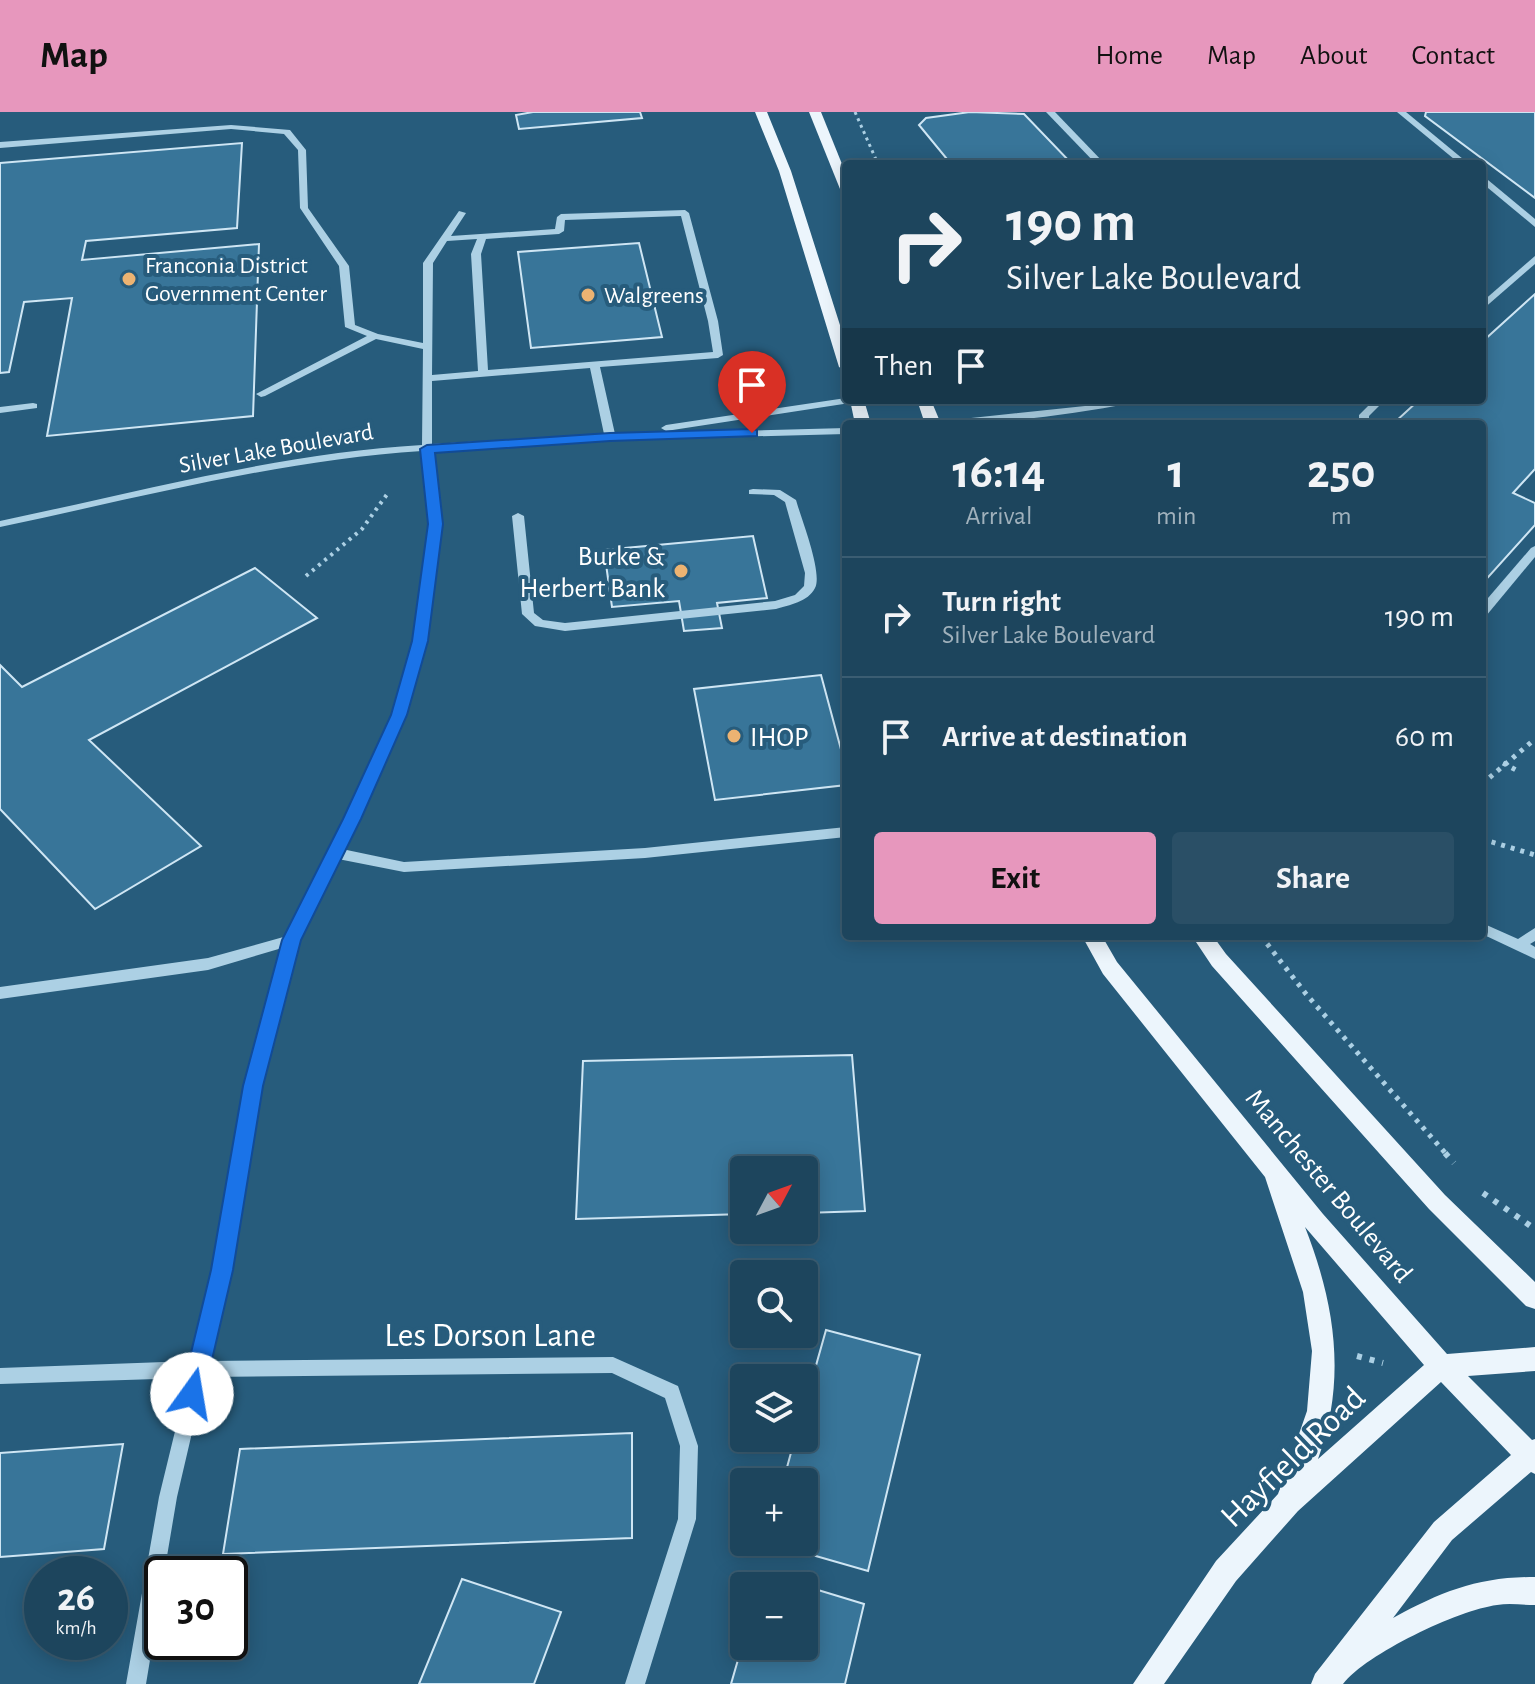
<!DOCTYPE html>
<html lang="en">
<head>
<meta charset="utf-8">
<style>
  :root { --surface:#1d455d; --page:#2a4f66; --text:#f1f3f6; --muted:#a0b1bc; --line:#3b5d72; --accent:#e797bd }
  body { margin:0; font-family:"Alegreya Sans",sans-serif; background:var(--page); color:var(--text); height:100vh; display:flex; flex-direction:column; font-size:30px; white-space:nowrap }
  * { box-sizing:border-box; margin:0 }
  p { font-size:26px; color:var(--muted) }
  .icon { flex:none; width:44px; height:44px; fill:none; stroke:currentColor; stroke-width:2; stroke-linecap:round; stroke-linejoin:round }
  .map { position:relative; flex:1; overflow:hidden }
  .side { position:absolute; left:842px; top:308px; width:644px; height:520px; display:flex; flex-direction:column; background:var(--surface); border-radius:8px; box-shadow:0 4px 20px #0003,0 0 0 2px var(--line) }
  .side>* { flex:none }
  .guide { position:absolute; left:842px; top:48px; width:644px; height:244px; border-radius:8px; box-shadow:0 4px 20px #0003,0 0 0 2px var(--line); background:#1d455d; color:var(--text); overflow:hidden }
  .needle { width:52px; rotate:49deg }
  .buttons { position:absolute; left:730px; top:1044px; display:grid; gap:16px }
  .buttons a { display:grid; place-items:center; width:88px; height:88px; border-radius:8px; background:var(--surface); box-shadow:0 4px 20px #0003,0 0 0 2px var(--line); font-size:40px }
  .speed { position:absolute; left:24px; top:1444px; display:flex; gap:16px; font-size:40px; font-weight:700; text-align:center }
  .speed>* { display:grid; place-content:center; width:104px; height:104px; border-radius:50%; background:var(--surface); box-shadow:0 4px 20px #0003,0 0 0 2px var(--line); line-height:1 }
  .speed small { font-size:20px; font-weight:400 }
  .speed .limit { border:4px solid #111; border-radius:12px; background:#fff; color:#111 }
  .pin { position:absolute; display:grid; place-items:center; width:68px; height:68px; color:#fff; margin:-82px -34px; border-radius:50% 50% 50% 0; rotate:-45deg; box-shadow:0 0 8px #0007 }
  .pin .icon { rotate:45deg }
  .me { position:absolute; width:88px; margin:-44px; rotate:13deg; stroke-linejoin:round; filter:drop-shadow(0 0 6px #0008) }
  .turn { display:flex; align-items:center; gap:28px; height:168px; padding:0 32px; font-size:36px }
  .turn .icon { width:104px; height:104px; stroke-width:2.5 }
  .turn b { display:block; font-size:56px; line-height:68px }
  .then { display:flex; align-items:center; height:76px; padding:0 32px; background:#0003; gap:16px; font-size:30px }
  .eta { display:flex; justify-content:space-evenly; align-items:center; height:136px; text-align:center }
  .eta b { font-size:48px; font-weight:700; line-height:56px }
  .action { display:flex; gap:16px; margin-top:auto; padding:16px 32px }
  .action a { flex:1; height:92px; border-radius:8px; background:var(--accent); color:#111; font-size:32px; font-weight:700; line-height:92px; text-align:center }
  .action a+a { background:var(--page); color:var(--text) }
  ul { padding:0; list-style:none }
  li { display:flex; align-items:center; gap:24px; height:120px; padding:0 32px; border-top:2px solid var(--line) }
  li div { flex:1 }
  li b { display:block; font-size:30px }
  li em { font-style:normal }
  header { display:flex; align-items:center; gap:48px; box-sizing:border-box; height:112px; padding:0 40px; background:var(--accent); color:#111 }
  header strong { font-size:38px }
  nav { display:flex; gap:44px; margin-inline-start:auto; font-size:28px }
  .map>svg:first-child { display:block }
  .building { fill:#387599; stroke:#cfe6f4; stroke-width:2 }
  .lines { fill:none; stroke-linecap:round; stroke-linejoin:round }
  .path-far3 { stroke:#acd0e4; stroke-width:3; stroke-dasharray:3 4; stroke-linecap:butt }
  .path-far2 { stroke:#acd0e4; stroke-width:4; stroke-dasharray:3 5; stroke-linecap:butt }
  .path-far1 { stroke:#acd0e4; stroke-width:5; stroke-dasharray:4 6; stroke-linecap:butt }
  .path { stroke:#acd0e4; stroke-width:6; stroke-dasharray:5 8; stroke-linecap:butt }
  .minor { fill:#acd0e4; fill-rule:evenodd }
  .major { fill:#ecf5fc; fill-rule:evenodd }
  .route { fill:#1a73e8; stroke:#114b97; stroke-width:2 }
  .poi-dot { fill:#ecb372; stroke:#275c7c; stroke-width:3 }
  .labels { text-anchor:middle; stroke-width:8; stroke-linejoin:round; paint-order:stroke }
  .far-poi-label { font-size:24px; fill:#fff; stroke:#275c7c; text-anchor:start }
  .far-street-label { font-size:24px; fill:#fff; stroke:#275c7c }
  .poi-label { font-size:28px; fill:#fff; stroke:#275c7c; text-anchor:end }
  .street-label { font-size:28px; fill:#fff; stroke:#275c7c }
  .near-street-label { font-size:34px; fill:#fff; stroke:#275c7c }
</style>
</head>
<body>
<header>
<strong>Map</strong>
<nav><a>Home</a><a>Map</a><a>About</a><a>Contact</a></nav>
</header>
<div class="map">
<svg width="1535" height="1572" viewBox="0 0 1535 1572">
  <rect width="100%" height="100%" fill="#275c7c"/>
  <g class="building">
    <path d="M 533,0 L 640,0 L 642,6 L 519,17 L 516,3 Z"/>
    <path d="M 970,0 L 1024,2 L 1072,52 L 951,52 L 919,13 L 926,6 Z"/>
    <path d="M 1426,0 L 1535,0 L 1535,86 L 1425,4 Z"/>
    <path d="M 242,31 L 237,116 L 86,129 L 82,148 L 259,132 L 253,304 L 47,324 L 72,186 L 24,190 L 9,260 L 0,261 L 0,51 Z"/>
    <path d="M 639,131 L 662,225 L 531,236 L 518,140 Z"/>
    <path d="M 1535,182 L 1535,357 L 1513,381 L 1535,391 L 1535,413 L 1482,472 L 1482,312 L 1395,310 L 1419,288 L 1482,288 L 1482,230 Z"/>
    <path d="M 753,424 L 767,486 L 717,491 L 722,516 L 684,519 L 679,489 L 612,495 L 604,438 Z"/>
    <path d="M 255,456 L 317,506 L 89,628 L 201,734 L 95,797 L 0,697 L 0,553 L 22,575 Z"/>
    <path d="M 821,563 L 846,656 L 846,673 L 715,688 L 694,577 Z"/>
    <path d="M 852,943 L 865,1099 L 804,1101 L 804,1058 L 744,1058 L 744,1102 L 576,1107 L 583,949 Z"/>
    <path d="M 826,1218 L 920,1243 L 868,1459 L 767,1430 L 804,1430 L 804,1370 L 783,1370 L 795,1326 L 804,1326 L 804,1296 Z"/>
    <path d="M 632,1321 L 632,1426 L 223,1442 L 240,1337 Z"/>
    <path d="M 123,1332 L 104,1437 L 0,1445 L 0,1341 Z"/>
    <path d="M 762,1461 L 864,1492 L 845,1572 L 731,1572 L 744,1527 L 744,1534 L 804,1534 L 804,1474 L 759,1474 Z"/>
    <path d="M 462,1467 L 561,1500 L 534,1572 L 419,1572 Z"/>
  </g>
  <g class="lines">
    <path class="path-far3" d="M 855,0 L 878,52"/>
    <path class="path-far2" d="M 306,464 L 362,417 L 388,381"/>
    <g class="path-far1">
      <path d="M 1503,651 L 1518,659"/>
      <path d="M 1482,672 L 1535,627"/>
      <path d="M 1482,727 L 1535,743"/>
      <path d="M 1261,824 L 1306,882 L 1447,1043"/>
    </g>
    <g class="path">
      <path d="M 1445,1041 L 1454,1051"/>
      <path d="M 1483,1081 L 1535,1117"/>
      <path d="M 1357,1244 L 1383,1251"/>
    </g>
    <g class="minor">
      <path d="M 1046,0 L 1055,0 L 1105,52 L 1096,52 Z"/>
      <path d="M 1397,0 L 1406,0 L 1469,52 L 1460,52 Z"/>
      <path d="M 231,13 L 290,18 L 306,38 L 308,96 L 349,154 L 355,213 L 378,222 L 423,231 L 423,151 L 459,99 L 466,101 L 451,124 L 555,117 L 557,105 L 561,102 L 685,98 L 689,101 L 718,209 L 723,243 L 718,246 L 600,255 L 615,322 L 846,316 L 846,322 L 610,328 L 433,339 L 441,412 L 426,529 L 405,603 L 342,737 L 404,750 L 645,736 L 846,715 L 846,725 L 645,746 L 404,760 L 338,747 L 299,828 L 283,884 L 261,974 L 230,1158 L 209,1249 L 613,1245 L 678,1274 L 698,1334 L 696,1407 L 645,1572 L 625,1572 L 678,1407 L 680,1334 L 665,1286 L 612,1261 L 205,1265 L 177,1385 L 164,1462 L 162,1462 L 162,1476 L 146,1572 L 126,1572 L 159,1385 L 188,1266 L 0,1272 L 0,1256 L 192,1249 L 214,1158 L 245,974 L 282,836 L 208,858 L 0,887 L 0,875 L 208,846 L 287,824 L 393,603 L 414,529 L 429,412 L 422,339 C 281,348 138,386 0,415 L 0,409 C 138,380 281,341 422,333 L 423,237 L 376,227 L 265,284 L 261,285 L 256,282 L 367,224 L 345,215 L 339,154 L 300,96 L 298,38 L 284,22 L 231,17 L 0,36 L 0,30 ZM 681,104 L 708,209 L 713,240 L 488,258 L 481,142 L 486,127 L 559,122 L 564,119 L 565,108 ZM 477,127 L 471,142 L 478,259 L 432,263 L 433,151 L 447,129 ZM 590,256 L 604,322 L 432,332 L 432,269 Z"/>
      <path d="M 1482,63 L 1535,107 L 1535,115 L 1482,71 Z"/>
      <path d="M 1535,144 L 1535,152 L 1482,198 L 1482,190 Z"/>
      <path d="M 846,286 L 846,288 L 855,288 L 850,291 L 666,319 L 661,316 L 666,313 Z"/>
      <path d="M 1116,288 L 1137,288 L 1132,291 C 1068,303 1003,312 938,312 L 943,309 L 1085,294 Z"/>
      <path d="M 1374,288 L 1385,288 L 1369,304 L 1369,312 L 1359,312 L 1359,303 Z"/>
      <path d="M 33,291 L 37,292 L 37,296 L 0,301 L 0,295 Z"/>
      <path d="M 753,377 L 780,378 L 796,388 C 801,406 823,461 815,476 C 808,490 789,493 776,497 L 565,519 L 535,514 L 522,502 L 512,404 L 518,401 L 524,404 L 534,501 L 543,508 L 565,511 L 775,489 L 795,483 L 804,474 L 805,461 L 785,390 L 774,383 L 749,382 L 749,378 Z"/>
      <path d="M 1535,434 L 1535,445 L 1486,504 L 1482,505 L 1482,493 L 1531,436 Z"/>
      <path d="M 1482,811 L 1518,827 L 1535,816 L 1535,829 L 1530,832 L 1535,835 L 1535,847 L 1482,822 Z"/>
    </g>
    <g class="major">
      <path d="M 755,0 L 767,0 L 791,59 L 846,232 L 846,259 L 839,255 L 779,59 Z"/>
      <path d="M 809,0 L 821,0 L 846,62 L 846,81 L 840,77 Z"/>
      <path d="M 850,288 L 864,288 L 871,312 L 855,312 Z"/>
      <path d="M 917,288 L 931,288 L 941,312 L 925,312 Z"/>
      <path d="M 1082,824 L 1102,824 L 1117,850 L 1323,1102 L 1447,1242 L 1535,1235 L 1535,1259 L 1468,1264 L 1532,1328 L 1535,1327 L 1535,1362 L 1531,1360 L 1452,1428 L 1393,1506 C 1443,1479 1478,1465 1535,1465 L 1535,1493 C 1523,1493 1509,1491 1497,1493 C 1458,1498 1366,1542 1343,1572 L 1311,1572 L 1315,1562 L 1434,1410 L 1511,1343 L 1441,1270 L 1298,1399 L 1236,1469 L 1164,1572 L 1133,1572 L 1216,1449 L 1278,1382 L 1307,1299 L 1312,1239 L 1303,1180 L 1265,1065 L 1103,862 ZM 1305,1115 L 1424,1253 L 1318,1347 C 1347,1267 1335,1192 1305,1115 Z"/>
      <path d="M 1192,824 L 1213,824 L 1226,842 L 1445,1083 L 1535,1170 L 1535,1197 L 1526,1194 L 1429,1097 L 1212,854 Z"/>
    </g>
  </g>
  <path class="route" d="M 752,317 L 757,318 L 757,324 L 610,329 L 435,341 L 443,412 L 428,529 L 407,603 L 361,707 L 301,828 L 263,974 L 233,1158 L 204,1282 L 200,1290 L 192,1293 L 184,1290 L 181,1282 L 211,1158 L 243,974 L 282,828 L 343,707 L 391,603 L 412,529 L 428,412 L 420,337 L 427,333 L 610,321 Z"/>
  <g class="poi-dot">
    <circle cx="129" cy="167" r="8"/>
    <circle cx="588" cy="183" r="8"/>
    <circle cx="681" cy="459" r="8"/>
    <circle cx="734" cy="624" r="8"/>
  </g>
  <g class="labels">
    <g class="far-poi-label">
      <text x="145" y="161">Franconia District<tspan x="145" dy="28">Government Center</tspan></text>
      <text x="604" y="191">Walgreens</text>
    </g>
    <g class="far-street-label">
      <text transform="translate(276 336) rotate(-10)" y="8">Silver Lake Boulevard</text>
    </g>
    <g class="poi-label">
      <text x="665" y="453">Burke &amp;<tspan x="665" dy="32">Herbert Bank</tspan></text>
      <text x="750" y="634" text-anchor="start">IHOP</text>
    </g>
    <g class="street-label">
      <text transform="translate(1330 1073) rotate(50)" y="10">Manchester Boulevard</text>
    </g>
    <g class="near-street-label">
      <text x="490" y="1234">Les Dorson Lane</text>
      <text transform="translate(1292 1344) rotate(-44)" y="12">Hayfield Road</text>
    </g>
  </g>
</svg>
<div class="buttons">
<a><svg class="needle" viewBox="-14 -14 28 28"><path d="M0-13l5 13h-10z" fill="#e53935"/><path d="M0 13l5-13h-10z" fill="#a0b1bc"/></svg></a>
<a><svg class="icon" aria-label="search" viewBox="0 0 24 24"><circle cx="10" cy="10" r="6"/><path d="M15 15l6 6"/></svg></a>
<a><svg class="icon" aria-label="layers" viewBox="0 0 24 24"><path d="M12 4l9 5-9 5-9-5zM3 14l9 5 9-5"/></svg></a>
<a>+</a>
<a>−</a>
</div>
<div class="speed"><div>26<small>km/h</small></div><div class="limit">30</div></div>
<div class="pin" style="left:752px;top:321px;background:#d93025"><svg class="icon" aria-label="arrive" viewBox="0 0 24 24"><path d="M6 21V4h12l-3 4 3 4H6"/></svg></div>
<svg class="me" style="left:192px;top:1282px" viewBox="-20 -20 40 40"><circle r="19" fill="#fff"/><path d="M0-13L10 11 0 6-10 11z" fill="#1a73e8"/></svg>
<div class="guide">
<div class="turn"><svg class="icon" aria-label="right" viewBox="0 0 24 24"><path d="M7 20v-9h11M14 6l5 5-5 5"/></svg><div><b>190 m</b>Silver Lake Boulevard</div></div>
<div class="then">Then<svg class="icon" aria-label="arrive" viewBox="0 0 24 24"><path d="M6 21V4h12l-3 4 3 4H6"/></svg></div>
</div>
<section class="side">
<div class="eta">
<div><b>16:14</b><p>Arrival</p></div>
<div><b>1</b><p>min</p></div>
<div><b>250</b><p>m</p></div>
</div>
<ul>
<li><svg class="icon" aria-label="right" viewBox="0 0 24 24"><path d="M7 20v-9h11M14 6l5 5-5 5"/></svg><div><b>Turn right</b><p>Silver Lake Boulevard</p></div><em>190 m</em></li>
<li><svg class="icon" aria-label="arrive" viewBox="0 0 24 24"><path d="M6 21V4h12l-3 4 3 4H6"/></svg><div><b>Arrive at destination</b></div><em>60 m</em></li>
</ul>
<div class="action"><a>Exit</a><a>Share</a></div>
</section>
</div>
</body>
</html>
